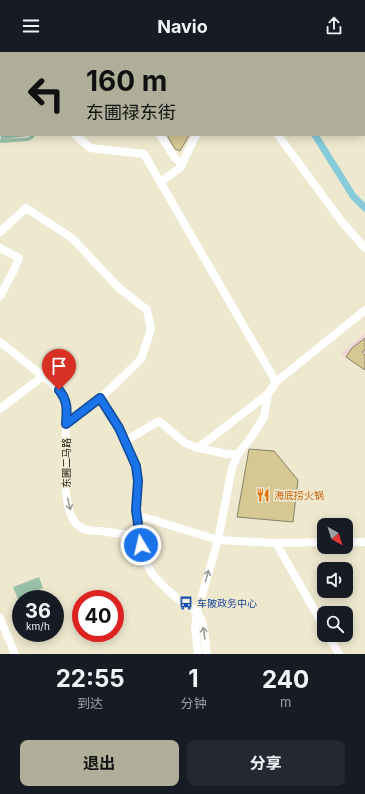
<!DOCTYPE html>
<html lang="zh">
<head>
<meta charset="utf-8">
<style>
  :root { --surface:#171b24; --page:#242831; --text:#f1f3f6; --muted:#9ea1a6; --accent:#afaf99 }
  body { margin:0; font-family:Inter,"Noto Sans SC",sans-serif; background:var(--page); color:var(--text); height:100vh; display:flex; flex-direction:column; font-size:15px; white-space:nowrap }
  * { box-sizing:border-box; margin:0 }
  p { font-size:13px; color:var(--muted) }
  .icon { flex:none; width:22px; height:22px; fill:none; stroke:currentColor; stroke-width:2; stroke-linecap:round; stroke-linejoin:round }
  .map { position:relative; height:602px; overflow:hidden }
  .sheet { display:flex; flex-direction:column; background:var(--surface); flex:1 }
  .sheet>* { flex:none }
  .hud { position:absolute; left:0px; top:0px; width:365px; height:84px; box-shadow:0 2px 10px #0003; background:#afaf99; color:#111; overflow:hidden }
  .needle { width:26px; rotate:141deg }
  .fabs { position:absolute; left:317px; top:466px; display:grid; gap:8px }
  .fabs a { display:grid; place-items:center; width:36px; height:36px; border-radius:8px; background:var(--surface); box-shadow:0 2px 10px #0003; font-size:20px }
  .speed { position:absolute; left:12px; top:538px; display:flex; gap:8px; font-size:20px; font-weight:700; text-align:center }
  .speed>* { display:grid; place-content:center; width:52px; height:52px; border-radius:50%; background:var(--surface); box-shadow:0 2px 10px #0003; line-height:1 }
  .speed small { font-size:10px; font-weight:400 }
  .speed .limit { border:6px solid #d22; background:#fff; color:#111 }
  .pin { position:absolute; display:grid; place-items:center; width:34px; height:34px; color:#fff; margin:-41px -17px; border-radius:50% 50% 50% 0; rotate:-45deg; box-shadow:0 0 4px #0007 }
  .pin .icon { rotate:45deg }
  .me { position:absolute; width:44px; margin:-22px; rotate:351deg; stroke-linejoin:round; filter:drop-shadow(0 0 3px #0008) }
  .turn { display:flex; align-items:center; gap:14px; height:84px; padding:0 20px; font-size:18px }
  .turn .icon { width:52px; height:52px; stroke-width:2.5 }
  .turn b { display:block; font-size:28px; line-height:34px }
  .eta { display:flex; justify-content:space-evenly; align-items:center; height:68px; text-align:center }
  .eta b { font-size:24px; font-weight:700; line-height:28px }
  .primary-button { display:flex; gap:8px; margin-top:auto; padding:8px 20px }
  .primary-button a { flex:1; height:46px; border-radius:8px; background:var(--accent); color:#111; font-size:16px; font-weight:700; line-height:46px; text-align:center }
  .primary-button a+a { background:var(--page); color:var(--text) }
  header { display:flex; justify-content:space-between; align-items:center; height:52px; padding:0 20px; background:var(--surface); font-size:18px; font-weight:700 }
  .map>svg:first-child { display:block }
  .education { fill:#f1d7d4 }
  .green { fill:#99c1aa }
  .water { fill:#87cad9; stroke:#69979f }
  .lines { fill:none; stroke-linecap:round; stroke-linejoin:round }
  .canal { stroke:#87cad9; stroke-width:7 }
  .building { fill:#d5c893; stroke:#88826c }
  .minor { stroke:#fff; stroke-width:8 }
  .oneway { stroke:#9c9b97 }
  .route-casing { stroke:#114b97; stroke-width:10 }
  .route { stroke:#1a73e8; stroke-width:7 }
  .labels { text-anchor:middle; stroke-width:3.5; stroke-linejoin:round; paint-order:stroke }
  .street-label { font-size:10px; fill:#242118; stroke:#eee8cf }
  .food-label { font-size:10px; fill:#c56008; stroke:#eee8cf; text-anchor:start }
  .transit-label { font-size:10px; fill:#164399; stroke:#eee8cf; text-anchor:start }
</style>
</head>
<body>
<header><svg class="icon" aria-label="menu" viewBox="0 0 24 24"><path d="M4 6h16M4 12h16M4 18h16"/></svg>Navio<svg class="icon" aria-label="share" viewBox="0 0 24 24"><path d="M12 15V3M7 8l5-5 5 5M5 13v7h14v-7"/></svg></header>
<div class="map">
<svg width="365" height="602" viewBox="0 0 365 602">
  <rect width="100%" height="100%" fill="#eee8cf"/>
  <path class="education" d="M 365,281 L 365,318 L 340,302 Z"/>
  <g class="green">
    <path d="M 0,73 L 1,73 L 1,83 L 28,83 L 28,84 L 1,87 Z"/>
    <path d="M 32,83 L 36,83 L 32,87 L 28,89 L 0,91 L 0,87 L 27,86 Z"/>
    <path d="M 39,525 L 43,536 L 18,547 L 13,535 Z"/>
  </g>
  <path class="water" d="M 233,0 L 365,0 L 365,11 L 364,12 L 364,1 Z"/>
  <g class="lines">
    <path class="canal" d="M 315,83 L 353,144 L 365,156"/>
  </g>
  <g class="building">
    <path d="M 167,83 L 189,83 L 180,99 L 175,97 Z"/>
    <path d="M 365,286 L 365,298 L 362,300 L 365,303 L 365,318 L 346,305 L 352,296 Z"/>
    <path d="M 249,397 L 274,399 L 298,428 L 293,470 L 237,465 Z"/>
  </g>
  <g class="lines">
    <g class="minor">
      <path d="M 235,1 L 235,0"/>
      <path d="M 0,21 L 1,21"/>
      <path d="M 76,83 L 90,96 L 144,102 L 276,330"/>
      <path d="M 160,83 L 175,106 L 182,112"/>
      <path d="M 278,83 L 342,170 L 365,196"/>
      <path d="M 160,130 L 180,116 L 196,83"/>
      <path d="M 0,180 L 26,156 L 72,186 L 118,235 L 147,258 L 151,277 L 141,307 L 101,346 L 66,372"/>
      <path d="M 0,196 L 19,206 L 14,218 L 0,244"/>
      <path d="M 0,290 L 54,333 L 63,343 L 66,348 L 67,355 C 67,379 56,465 82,476 C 87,479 94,479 100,479 C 113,481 126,482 139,484"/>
      <path d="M 101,346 L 119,376 L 136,414 L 138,420 C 138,451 133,493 151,520 C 158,529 168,539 177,546 C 185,553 198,558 202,569 C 205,579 205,591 207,602"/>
      <path d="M 0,357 L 43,324"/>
      <path d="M 125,389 L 159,369 L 185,391 L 198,396 L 268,342 L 276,330 L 365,258"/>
      <path d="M 198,396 L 227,402 L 238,402"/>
      <path d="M 137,463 L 218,488 L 276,491 L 324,490"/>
      <path d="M 346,490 L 365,490"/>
      <path d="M 276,491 L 324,575"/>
      <path d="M 0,566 L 15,602"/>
      <path d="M 328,583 L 339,602"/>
      <path d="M 198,602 L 195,576 L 197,561 L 218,488 L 232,416 L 238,402 L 250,387 L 264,365 L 268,342"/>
    </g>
  </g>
  <defs><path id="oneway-shaft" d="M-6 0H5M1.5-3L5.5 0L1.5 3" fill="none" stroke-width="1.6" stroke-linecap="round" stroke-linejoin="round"/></defs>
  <g class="oneway">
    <use href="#oneway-shaft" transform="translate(69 452) rotate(76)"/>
    <use href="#oneway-shaft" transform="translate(207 524) rotate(-74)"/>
    <use href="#oneway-shaft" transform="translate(204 581) rotate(-98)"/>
  </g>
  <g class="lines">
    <g class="route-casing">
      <path id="route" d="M 59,338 C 68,349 67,358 66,372 L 100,346 L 119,376 L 136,414 L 138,429 L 136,458 L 141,493"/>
    </g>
    <use href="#route" class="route"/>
  </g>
  <defs>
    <g id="restaurant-bare" transform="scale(1.08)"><path d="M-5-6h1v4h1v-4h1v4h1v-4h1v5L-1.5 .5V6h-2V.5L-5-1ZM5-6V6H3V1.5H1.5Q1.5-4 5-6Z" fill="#e8710a" stroke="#eee8cf" stroke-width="2.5" paint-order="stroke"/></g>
    <g id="bus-bare" transform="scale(1.08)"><path d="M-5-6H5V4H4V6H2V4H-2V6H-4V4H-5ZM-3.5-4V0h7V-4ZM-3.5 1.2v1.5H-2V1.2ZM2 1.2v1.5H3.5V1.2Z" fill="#1a4fb4" stroke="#eee8cf" stroke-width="2.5" paint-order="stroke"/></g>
  </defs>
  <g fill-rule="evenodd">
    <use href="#restaurant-bare" x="263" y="443"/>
    <use href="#bus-bare" x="186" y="551"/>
  </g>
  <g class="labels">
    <g class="street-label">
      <text transform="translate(66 411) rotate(-90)" y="4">东圃二马路</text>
    </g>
    <g class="food-label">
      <text x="274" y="447">海底捞火锅</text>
    </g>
    <g class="transit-label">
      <text x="197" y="555">车陂政务中心</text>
    </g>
  </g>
</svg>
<div class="fabs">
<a><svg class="needle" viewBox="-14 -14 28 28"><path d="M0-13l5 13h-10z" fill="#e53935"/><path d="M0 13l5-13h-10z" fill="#9ea1a6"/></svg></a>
<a><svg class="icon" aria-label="sound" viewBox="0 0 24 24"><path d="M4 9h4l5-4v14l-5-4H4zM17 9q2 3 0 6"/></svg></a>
<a><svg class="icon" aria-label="search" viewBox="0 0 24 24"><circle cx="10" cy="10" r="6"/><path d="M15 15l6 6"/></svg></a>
</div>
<div class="speed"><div>36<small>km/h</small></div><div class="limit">40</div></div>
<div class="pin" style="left:59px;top:338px;background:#d93025"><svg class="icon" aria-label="arrive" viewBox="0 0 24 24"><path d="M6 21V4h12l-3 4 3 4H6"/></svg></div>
<svg class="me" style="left:141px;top:493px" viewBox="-20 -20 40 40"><circle r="17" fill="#1a73e8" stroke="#fff" stroke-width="3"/><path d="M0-11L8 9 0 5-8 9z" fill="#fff"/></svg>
<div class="hud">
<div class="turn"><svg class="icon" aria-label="left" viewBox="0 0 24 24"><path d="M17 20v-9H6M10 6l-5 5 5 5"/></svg><div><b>160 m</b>东圃禄东街</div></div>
</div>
</div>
<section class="sheet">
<div class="eta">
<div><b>22:55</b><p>到达</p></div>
<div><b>1</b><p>分钟</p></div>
<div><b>240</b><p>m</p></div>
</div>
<div class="primary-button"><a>退出</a><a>分享</a></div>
</section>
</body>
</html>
